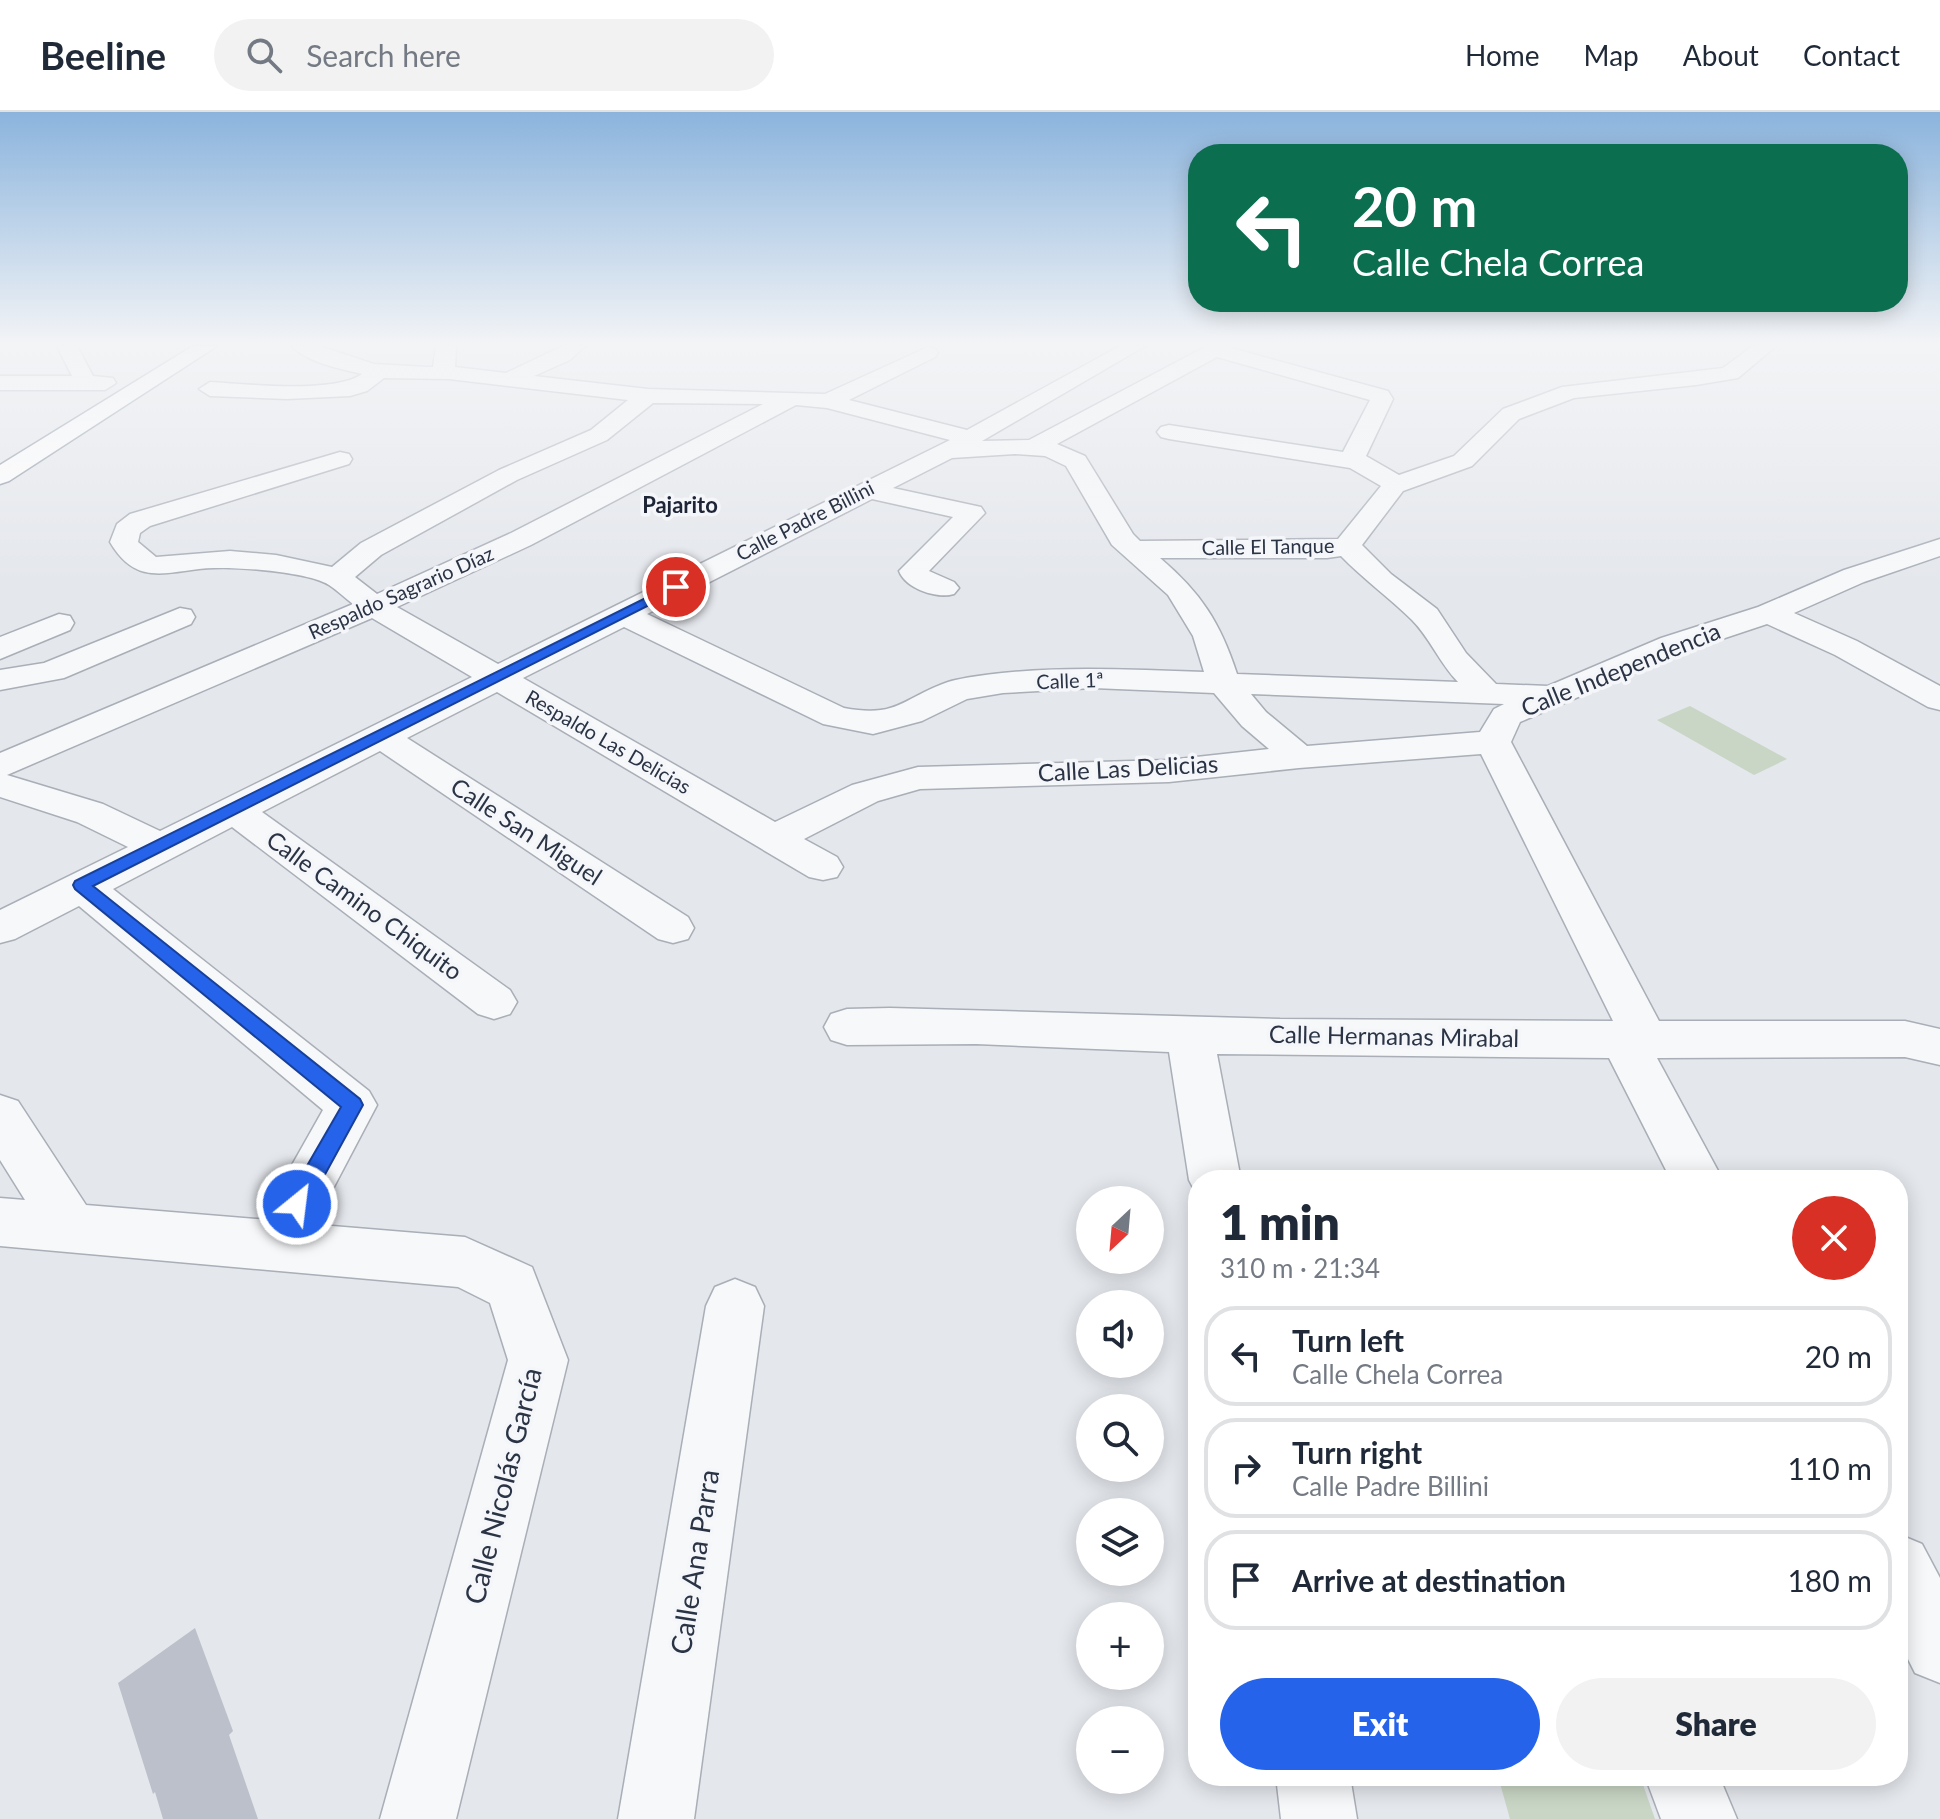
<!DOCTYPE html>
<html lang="en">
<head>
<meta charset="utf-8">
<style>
  :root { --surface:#fff; --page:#f2f2f3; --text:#1f2937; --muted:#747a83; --line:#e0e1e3; --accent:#2563eb }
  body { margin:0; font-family:Lato,sans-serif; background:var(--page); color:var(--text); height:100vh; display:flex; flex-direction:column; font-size:30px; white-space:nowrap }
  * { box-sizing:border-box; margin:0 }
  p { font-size:26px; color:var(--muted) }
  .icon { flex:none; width:44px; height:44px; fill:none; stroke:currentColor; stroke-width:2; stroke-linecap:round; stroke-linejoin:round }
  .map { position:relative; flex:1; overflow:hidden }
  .side { position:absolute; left:1188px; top:1058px; width:720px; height:616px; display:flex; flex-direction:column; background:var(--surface); border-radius:32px; box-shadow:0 4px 20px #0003 }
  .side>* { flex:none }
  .hud { position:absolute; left:1188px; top:32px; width:720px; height:168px; border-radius:32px; box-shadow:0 4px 20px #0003; background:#0b6e4f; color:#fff; overflow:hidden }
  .needle { width:52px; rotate:206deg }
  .tools { position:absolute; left:1076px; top:1074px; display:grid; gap:16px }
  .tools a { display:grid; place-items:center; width:88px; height:88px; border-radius:50%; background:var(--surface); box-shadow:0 4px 20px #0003; font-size:40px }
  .pin { position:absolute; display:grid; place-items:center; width:68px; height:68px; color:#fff; margin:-34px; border:4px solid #fff; border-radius:50%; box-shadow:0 2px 8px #0007 }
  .me { position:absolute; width:88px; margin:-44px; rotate:29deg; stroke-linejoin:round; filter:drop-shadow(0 0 6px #0008) }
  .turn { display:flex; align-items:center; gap:28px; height:168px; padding:0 32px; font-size:36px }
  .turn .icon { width:104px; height:104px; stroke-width:2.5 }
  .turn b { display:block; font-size:56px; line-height:68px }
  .round { display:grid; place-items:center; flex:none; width:84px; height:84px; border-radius:42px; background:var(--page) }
  .summary { display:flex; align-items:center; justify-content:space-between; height:136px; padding:0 32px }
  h1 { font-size:48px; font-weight:800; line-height:60px }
  .cta { display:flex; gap:16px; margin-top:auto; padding:16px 32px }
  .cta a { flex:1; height:92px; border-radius:48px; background:var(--accent); color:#fff; font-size:32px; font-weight:800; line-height:92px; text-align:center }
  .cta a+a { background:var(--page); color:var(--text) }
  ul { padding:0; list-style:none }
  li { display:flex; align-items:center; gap:24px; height:100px; margin:0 16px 12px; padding:0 16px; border:4px solid var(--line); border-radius:32px }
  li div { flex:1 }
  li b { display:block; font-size:30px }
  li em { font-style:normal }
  header { display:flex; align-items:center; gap:48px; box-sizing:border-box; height:112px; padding:0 40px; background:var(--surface); border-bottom:2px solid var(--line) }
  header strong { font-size:38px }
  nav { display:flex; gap:44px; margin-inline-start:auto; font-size:28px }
  .search { width:560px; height:72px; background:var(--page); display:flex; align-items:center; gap:20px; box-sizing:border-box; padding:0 28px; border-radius:44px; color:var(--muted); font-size:30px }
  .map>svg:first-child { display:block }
  .green { fill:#c9d6c5 }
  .building { fill:#bbc0ca }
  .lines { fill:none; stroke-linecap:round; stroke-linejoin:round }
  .minor-casing { stroke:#a9aeb7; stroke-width:3 }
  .highway-casing { stroke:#8b94a3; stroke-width:3 }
  .minor { fill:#f7f8fa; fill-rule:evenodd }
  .highway { fill:#fff; fill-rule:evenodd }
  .route { fill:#2563eb; stroke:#184099; stroke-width:2 }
  .labels { text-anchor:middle; stroke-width:7; stroke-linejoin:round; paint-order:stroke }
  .far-street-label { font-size:20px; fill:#2b3445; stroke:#f4f6f9 }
  .far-neighbourhood-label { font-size:22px; font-weight:bold; fill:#1d2536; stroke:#f4f6f9 }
  .street-label { font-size:24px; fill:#2b3445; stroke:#f4f6f9 }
  .near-street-label { font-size:28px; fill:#2b3445; stroke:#f4f6f9 }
</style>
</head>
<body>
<header>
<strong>Beeline</strong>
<div class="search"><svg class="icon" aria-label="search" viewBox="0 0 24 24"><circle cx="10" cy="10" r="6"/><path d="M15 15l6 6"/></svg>Search here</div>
<nav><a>Home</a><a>Map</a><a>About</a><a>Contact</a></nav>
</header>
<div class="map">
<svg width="1940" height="1707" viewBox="0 0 1940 1707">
  <rect width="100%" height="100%" fill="#e4e7ec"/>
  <g class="green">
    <path d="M 1690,594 L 1787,647 L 1754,663 L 1657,608 Z"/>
    <path d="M 1498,1664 L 1640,1664 L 1655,1707 L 1510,1707 Z"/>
  </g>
  <path class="building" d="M 195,1516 L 233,1619 L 229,1623 L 258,1707 L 163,1707 L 155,1680 L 153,1682 L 118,1571 Z"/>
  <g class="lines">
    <g class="minor-casing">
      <g id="minor">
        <path d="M 57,234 L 77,234 L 93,264 L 113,266 L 116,271 L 105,278 L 0,278 L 0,264 L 72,264 Z"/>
        <path d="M 292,234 L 319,234 L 374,252 L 427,255 L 433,255 L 436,234 L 456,234 L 455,255 L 506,261 L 563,234 L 585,234 L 570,248 L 534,264 L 648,277 L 825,282 L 928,235 L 935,237 L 938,241 L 935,245 L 849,288 L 967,318 L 1120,234 L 1145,234 L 982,329 L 1029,328 L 1207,234 L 1232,234 L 1231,236 L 1388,279 L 1393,287 L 1366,344 L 1399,363 L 1454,344 L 1503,297 L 1562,275 L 1723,256 L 1753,234 L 1776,234 L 1738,266 L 1696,273 L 1574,286 L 1519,307 L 1472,354 L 1403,379 L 1362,433 L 1391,462 L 1437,497 L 1466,541 L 1496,572 L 1548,574 L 1661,526 L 1758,495 L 1844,458 L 1940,427 L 1940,444 L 1864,470 L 1794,501 L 1857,529 L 1940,574 L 1940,598 L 1928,595 L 1835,543 L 1767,512 L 1683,540 L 1520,610 L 1511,630 L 1659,909 L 1905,909 L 1940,917 L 1940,953 L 1905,945 L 1657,946 L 1723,1068 L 1671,1068 L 1609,946 L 1217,942 L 1241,1068 L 1198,1068 L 1198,1085 L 1189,1068 L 1169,940 L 976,932 L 847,933 L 831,928 L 824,915 L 831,902 L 847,897 L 890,896 L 1280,907 L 1613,909 L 1481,642 L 1299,656 L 1169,670 L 920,677 L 878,689 L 804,727 L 837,745 L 843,755 L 837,765 L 823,768 L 809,765 L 497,580 L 407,626 L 688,805 L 694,816 L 688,827 L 673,831 L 658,827 L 380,639 L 262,700 L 510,878 L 517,890 L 510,902 L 494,907 L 478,902 L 232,715 L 113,777 L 369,979 L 377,993 L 316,1109 L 308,1112 L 465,1125 L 532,1155 L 568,1248 L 456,1707 L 380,1707 L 508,1248 L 490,1191 L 458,1175 L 0,1134 L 0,1086 L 25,1088 L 0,1048 L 0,983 L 18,989 L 86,1093 L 280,1109 L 270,1092 L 323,998 L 79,794 L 15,827 L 0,831 L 0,798 L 128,735 L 77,710 L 0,685 L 0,641 L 353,492 C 345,486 337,478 329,473 C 308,460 239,455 214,456 C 170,457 138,478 110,430 L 117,412 L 130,402 L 340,340 L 349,342 L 352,347 L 349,352 L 150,414 L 140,421 L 138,430 L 156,445 L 230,439 L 276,443 L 332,455 L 361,431 L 499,358 L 591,318 L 628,288 L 449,267 L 384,266 L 367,279 L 350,284 L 287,287 L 210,284 L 199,277 L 210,270 C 246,272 334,282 362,262 C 341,257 306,250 292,234 ZM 1217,245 L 1370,288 L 1343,340 L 1169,313 L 1161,315 L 1157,320 L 1161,325 L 1169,327 L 1350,356 L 1381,374 L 1338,427 L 1140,429 L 1133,422 L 1085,344 L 1057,332 ZM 653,291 L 763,292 L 511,421 L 377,482 L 355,465 L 381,443 L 517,368 L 607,328 ZM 796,293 L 827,296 L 950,328 L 498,552 L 397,495 L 531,433 ZM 1015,342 L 1045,344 L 1066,354 L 1112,433 L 1168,483 L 1193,524 L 1204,560 C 1137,558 1069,554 1002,561 C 985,563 965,565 948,570 C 902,586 899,606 844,596 L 647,502 L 872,387 L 953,405 L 899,459 C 906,477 937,487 954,482 L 959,476 L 954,470 L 929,459 L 985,401 L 981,395 L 893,376 L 952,346 ZM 1341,444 C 1363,467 1390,486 1412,508 C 1430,526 1440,552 1458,570 L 1237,562 C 1220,510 1201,481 1160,446 L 1327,446 ZM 372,506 L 472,565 L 160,719 L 103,692 L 7,663 ZM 624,515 L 823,612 L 873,622 L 922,609 L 967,587 L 1003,581 L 1093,576 L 1214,581 L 1242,614 L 1269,637 L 1169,648 L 918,655 L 852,673 L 775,710 L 523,566 ZM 1251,582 L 1504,592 L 1494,597 L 1480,620 L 1307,634 L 1266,600 Z"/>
        <path d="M 180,496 L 191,498 L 195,505 L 191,512 L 64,566 L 0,578 L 0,558 L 44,551 Z"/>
        <path d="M 59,502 L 70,504 L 74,511 L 70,518 L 0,547 L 0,525 Z"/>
        <path d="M 735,1167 L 755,1175 L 764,1194 L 694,1707 L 618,1707 L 706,1194 L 715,1175 Z"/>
        <path d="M 1898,1422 L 1922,1432 L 1940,1466 L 1940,1571 L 1915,1561 L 1898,1527 Z"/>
        <path d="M 1276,1664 L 1350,1664 L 1357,1707 L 1281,1707 Z"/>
        <path d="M 1645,1664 L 1719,1664 L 1737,1707 L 1661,1707 Z"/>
      </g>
    </g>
    <g class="highway-casing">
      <path id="highway" d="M 193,234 L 217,234 L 9,369 L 0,372 L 0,353 Z"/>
    </g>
    <use href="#minor" class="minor"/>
    <use href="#highway" class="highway"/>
  </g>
  <linearGradient id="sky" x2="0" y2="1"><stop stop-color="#8bb4dd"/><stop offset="0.49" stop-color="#f3f4f6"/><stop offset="1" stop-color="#f3f4f6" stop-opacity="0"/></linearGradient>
  <rect width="1940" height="473" fill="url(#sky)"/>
  <path class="route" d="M 676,471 L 682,475 L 681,477 L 93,774 L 360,987 L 363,993 L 305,1099 L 297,1102 L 289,1099 L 286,1092 L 289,1085 L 341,995 L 75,777 L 73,773 L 75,769 Z"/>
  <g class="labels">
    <g class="far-street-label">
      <text transform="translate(805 409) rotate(-27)" y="7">Calle Padre Billini</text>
      <text transform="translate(1268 435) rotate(-1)" y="7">Calle El Tanque</text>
      <text transform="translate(401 481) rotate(-24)" y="7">Respaldo Sagrario Díaz</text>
      <text transform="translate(1070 569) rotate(-2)" y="7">Calle 1ª</text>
      <text transform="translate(608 630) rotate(30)" y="7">Respaldo Las Delicias</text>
    </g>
    <g class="far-neighbourhood-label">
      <text x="680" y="401">Pajarito</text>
    </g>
    <g class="street-label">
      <text transform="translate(1621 558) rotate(-22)" y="8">Calle Independencia</text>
      <text transform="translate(1128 657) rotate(-3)" y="8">Calle Las Delicias</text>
      <text transform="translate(526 720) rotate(33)" y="8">Calle San Miguel</text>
      <text transform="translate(364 794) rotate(36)" y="8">Calle Camino Chiquito</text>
      <text transform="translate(1394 925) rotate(1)" y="8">Calle Hermanas Mirabal</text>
    </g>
    <g class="near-street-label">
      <text transform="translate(503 1374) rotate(-76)" y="10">Calle Nicolás García</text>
      <text transform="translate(695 1450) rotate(-81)" y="10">Calle Ana Parra</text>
    </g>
  </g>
</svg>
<div class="tools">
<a><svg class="needle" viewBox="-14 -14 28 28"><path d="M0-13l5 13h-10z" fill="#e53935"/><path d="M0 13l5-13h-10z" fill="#747a83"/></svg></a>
<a><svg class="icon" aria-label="sound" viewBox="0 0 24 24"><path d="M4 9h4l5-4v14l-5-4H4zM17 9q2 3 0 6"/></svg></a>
<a><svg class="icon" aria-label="search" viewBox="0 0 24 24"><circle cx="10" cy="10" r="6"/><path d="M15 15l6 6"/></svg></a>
<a><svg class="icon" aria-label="layers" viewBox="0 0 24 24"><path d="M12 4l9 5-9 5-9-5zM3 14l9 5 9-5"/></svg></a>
<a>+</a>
<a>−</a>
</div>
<div class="pin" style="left:676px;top:475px;background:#d93025"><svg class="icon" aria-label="arrive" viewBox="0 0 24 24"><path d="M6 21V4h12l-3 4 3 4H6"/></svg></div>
<svg class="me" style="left:297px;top:1092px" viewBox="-20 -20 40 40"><circle r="17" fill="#2563eb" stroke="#fff" stroke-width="3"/><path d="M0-11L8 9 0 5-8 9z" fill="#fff"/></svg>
<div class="hud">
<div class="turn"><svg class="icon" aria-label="left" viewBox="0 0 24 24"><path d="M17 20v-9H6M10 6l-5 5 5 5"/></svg><div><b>20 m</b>Calle Chela Correa</div></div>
</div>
<section class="side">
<div class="summary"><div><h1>1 min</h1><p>310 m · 21:34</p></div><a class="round" style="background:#d93025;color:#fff"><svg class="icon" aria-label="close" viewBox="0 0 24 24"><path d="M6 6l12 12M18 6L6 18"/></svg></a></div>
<ul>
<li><svg class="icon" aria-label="left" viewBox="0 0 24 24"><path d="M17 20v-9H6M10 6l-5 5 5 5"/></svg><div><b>Turn left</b><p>Calle Chela Correa</p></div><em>20 m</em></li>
<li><svg class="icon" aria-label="right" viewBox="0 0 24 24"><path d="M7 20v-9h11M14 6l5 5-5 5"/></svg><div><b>Turn right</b><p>Calle Padre Billini</p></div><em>110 m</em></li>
<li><svg class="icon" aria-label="arrive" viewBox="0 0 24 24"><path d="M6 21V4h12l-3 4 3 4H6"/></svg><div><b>Arrive at destination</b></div><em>180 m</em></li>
</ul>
<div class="cta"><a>Exit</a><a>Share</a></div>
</section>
</div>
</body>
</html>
